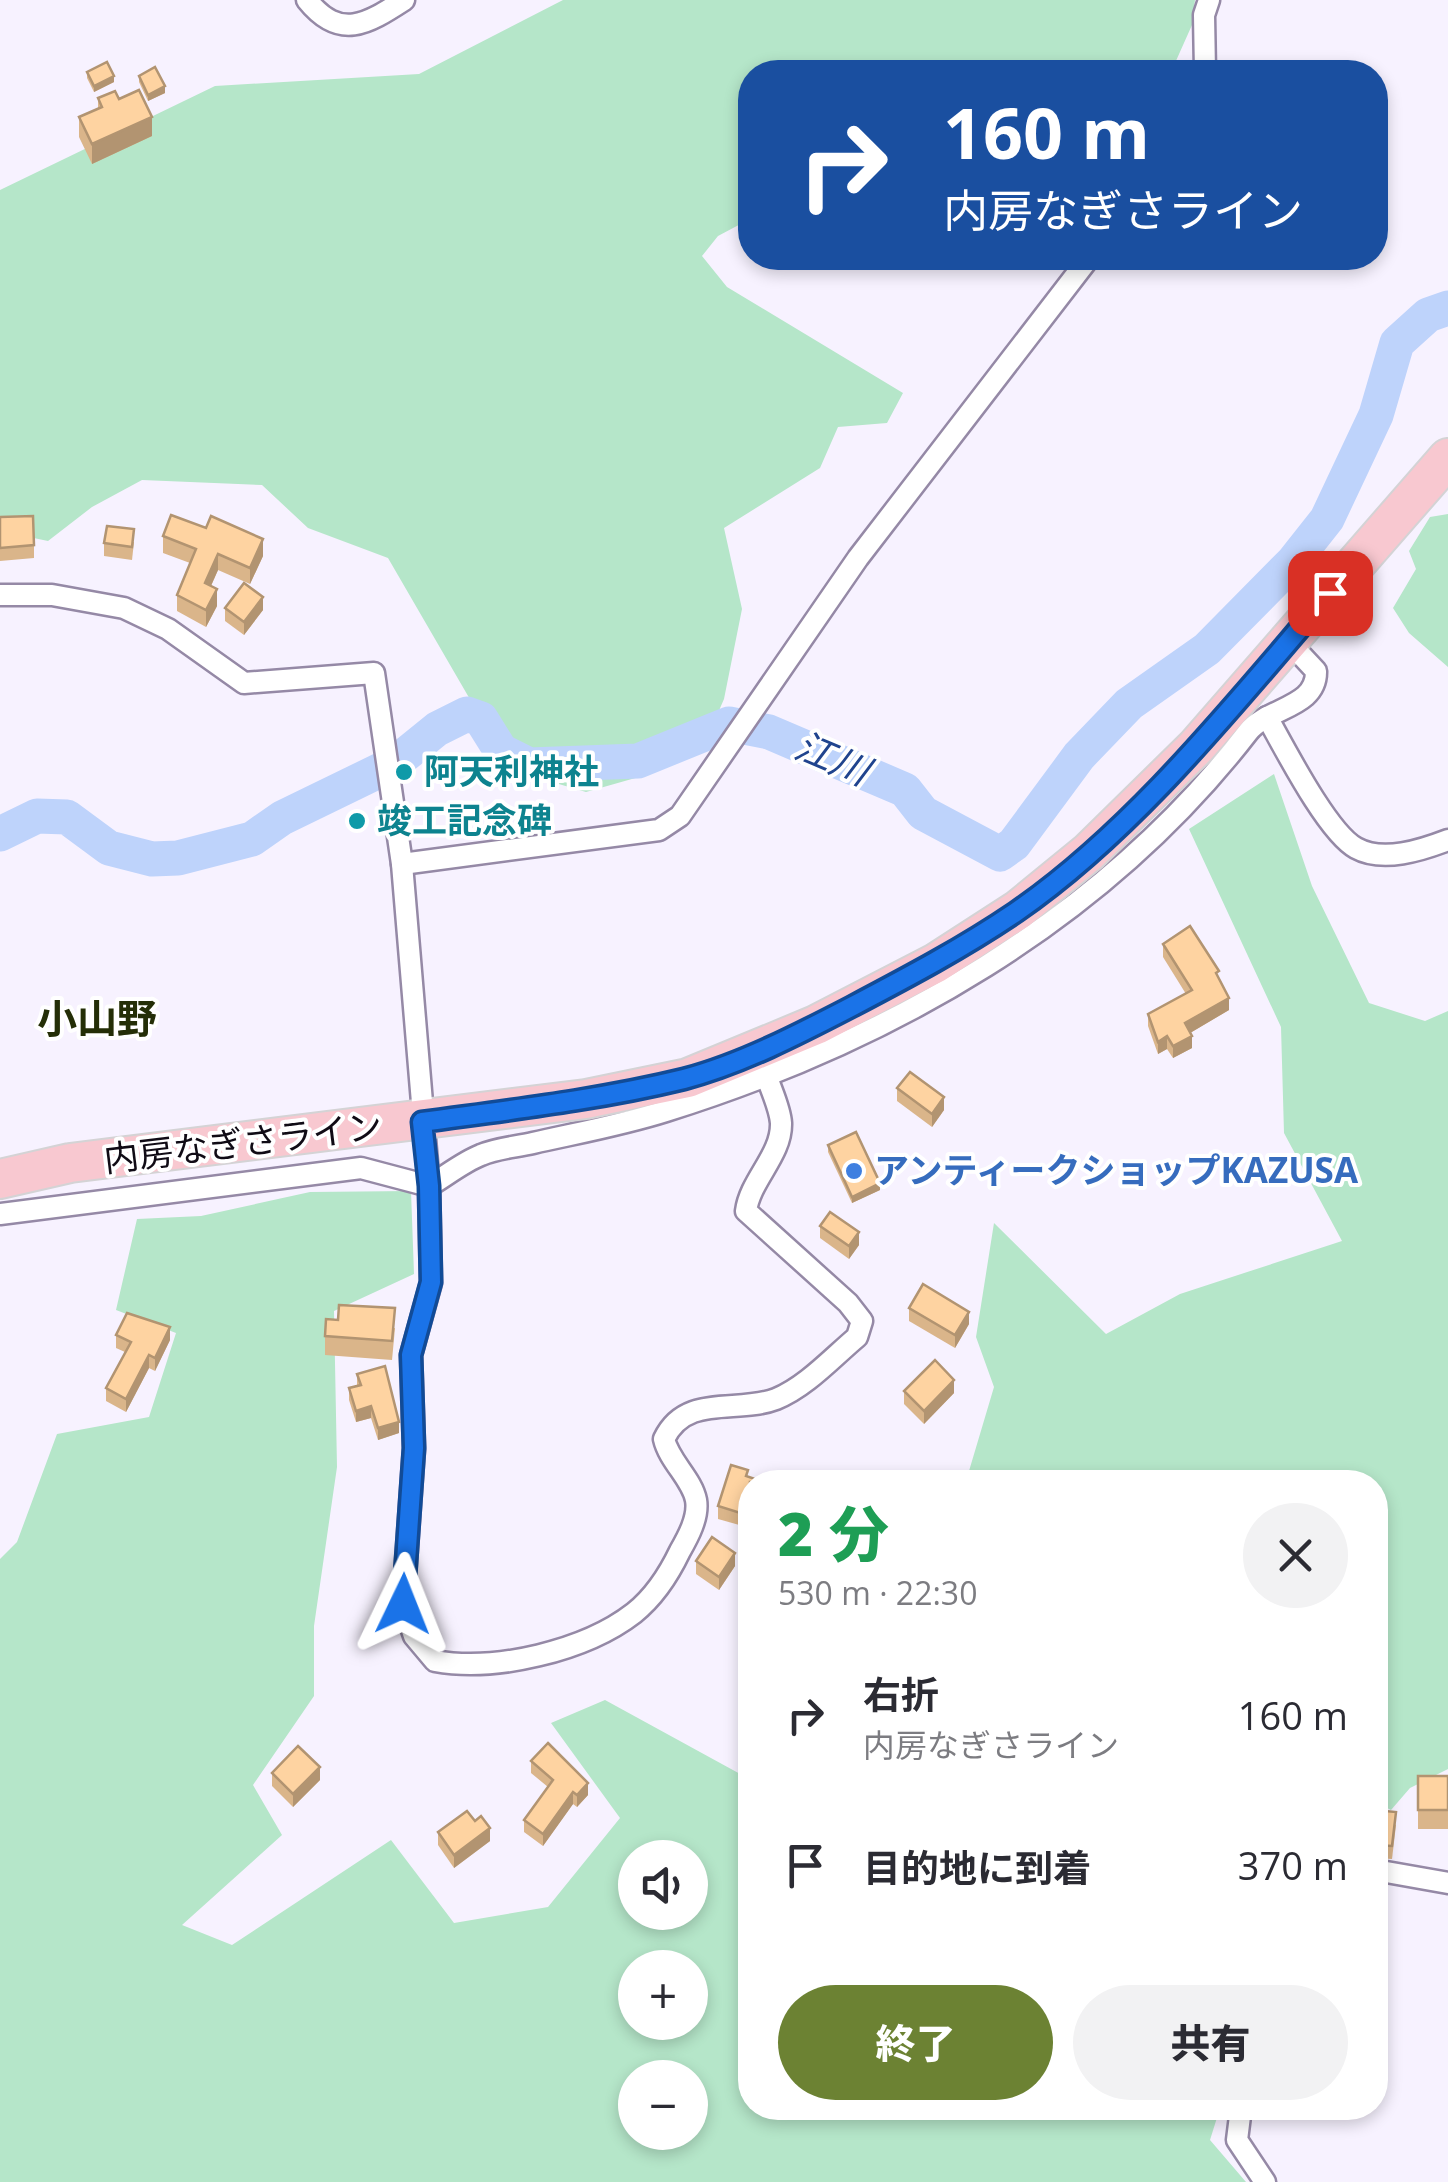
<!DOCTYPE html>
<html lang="ja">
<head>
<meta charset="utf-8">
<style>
  :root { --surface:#fff; --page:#f2f2f3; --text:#2b2b33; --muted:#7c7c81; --accent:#6c8233 }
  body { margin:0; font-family:"Open Sans","Noto Sans JP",sans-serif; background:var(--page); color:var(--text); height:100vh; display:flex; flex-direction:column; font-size:38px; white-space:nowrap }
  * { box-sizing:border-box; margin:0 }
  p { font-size:32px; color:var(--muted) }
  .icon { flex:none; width:55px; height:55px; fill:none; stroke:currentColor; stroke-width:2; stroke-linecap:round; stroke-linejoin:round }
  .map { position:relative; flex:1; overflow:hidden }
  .drawer { position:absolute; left:738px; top:1470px; width:650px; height:650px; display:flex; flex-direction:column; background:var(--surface); border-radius:40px; box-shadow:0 5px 15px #0003 }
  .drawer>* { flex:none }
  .hud { position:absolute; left:738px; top:60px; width:650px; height:210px; border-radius:40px; box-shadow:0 5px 15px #0003; background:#1a4fa0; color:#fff; overflow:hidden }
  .controls { position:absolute; left:618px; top:1840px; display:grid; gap:20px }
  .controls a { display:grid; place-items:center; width:90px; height:90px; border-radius:50%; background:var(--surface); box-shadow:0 5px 15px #0003; font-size:50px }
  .pin { position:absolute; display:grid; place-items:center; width:85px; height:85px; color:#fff; margin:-42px; border-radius:20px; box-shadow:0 5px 15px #0006 }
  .me { position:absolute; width:110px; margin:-55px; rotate:2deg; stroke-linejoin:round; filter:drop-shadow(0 0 8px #0008) }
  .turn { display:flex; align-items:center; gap:35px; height:210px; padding:0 40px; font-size:45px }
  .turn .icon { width:130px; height:130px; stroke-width:2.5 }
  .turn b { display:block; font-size:70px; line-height:85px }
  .round { display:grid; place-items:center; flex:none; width:105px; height:105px; border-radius:52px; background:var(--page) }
  .headline { display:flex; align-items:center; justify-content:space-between; height:170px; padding:0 40px }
  h1 { font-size:60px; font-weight:800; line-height:75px; color:#1e9e55 }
  .cta { display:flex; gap:20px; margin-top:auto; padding:20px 40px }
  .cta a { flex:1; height:115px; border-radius:60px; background:var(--accent); color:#fff; font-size:40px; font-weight:800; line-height:115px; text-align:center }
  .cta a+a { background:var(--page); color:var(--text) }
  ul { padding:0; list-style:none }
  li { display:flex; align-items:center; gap:30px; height:150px; padding:0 40px }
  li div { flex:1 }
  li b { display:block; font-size:38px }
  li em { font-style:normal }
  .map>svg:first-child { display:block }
  .green { fill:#b5e6c9; fill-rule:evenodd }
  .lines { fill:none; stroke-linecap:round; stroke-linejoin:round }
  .river { stroke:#bed3fb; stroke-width:35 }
  .street-casing { stroke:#9589a6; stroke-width:25 }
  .highway-casing { stroke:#d4d3d5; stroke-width:42 }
  .street { stroke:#fff; stroke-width:20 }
  .highway { stroke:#f8c8d0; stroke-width:38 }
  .wall { fill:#dab58a }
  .shaded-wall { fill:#b29471 }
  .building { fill:#fed3a1; stroke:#b29471; stroke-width:2.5 }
  .route-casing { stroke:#114b97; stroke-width:25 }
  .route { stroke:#1a73e8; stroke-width:18 }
  .culture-dot { fill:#0f9aa8; stroke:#fff; stroke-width:4 }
  .shop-dot { fill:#3f7fe0; stroke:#fff; stroke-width:4 }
  .labels { text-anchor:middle; stroke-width:8; stroke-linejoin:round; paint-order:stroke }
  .culture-label { font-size:35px; font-weight:bold; fill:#0d838f; stroke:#fff; text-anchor:start }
  .street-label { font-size:35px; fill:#100b15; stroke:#fff }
  .shop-label { font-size:35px; font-weight:bold; fill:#366cbe; stroke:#fff; text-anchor:start }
  .water-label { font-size:38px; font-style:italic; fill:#20448e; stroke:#fff }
  .quarter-label { font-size:40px; font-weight:bold; fill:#242e07; stroke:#fff }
</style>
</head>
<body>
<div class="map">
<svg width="1448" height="2182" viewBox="0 0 1448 2182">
  <rect width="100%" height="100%" fill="#f7f2ff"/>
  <g class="green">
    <path d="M 563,0 L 1195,0 L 1192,25 L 1171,72 L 750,72 L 750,219 L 718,236 L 702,256 L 727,287 L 903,393 L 887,423 L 838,427 L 820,468 L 724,528 L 742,609 L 724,699 L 701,752 L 653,773 L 586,792 L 511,770 L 388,558 L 308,528 L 262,485 L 142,480 L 92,507 L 48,541 L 0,531 L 0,190 L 215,86 L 419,74 Z"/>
    <path d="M 1448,514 L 1448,667 L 1409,633 L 1393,608 L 1416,569 L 1409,551 L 1430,517 Z"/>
    <path d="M 1274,774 L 1312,886 L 1369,1003 L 1425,1021 L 1448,1011 L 1448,1769 L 1410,1788 L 1391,1810 L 1375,1802 L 1375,1482 L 959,1482 L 969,1471 L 994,1387 L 976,1337 L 994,1223 L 1106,1334 L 1180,1294 L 1342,1241 L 1284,1133 L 1281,1027 L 1189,829 Z"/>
    <path d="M 411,1191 L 414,1274 L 334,1311 L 337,1467 L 314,1626 L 314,1696 L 253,1785 L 282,1835 L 182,1925 L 232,1945 L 391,1840 L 454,1923 L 548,1907 L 620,1818 L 551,1723 L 605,1700 L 742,1775 L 750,1760 L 750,2108 L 1220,2108 L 1210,2140 L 1246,2182 L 0,2182 L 0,1559 L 17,1542 L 57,1434 L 149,1417 L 176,1333 L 116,1310 L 137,1219 L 201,1216 L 310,1192 ZM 635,1858 L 690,1858 L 690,1912 L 635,1912 ZM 635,1968 L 690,1968 L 690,2022 L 635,2022 ZM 635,2078 L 690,2078 L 690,2132 L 635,2132 Z"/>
  </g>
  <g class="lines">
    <path class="river" d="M 0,834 L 37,816 L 67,817 L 109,848 L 152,859 L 178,858 L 252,839 L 282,818 L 395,763 L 437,729 L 467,714 L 481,719 L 501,751 L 529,765 L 638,761 L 729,724 L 769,732 L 905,790 L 923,813 L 1000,854 L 1014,844 L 1079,756 L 1129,704 L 1207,649 L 1293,562 L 1327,519 L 1376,415 L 1397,343 L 1428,315 L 1448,308"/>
    <g class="street-casing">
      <g id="street">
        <path d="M 307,0 C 340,41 367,24 404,0"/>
        <path d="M 1205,72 L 1204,15 L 1209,0"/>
        <path d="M 0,595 L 52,595 L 124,608 L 168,629 L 244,683 L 374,673 L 402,864 L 429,1186 L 431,1283 L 411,1355 L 414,1449 L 403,1604 L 414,1636 L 435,1661 C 495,1672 585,1651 634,1613 C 654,1597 669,1574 680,1551 C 688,1537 699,1517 696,1500 C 692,1479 669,1461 664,1439 C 686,1393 737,1414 776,1399 C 806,1387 833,1357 857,1337 L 862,1321 L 848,1303 L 746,1211 C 750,1180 782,1155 781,1123 C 780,1108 771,1090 767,1077"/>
        <path d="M 1267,717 C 1284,747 1327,832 1356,848 C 1383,863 1422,850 1448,840"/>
        <path d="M 402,864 L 659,830 L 680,816 L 858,558 L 1089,258"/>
        <path d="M 0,1214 L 361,1168 L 429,1186 C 446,1176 463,1162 481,1155 C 497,1148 516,1147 533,1143 C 577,1133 622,1125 666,1111 C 889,1041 1102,921 1248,732 C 1268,707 1317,708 1316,671 L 1288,641"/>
        <path d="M 1375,1870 L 1448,1883"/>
        <path d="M 1241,2108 L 1237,2140 L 1265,2182"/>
      </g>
    </g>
    <g class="highway-casing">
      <path id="highway" d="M 0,1179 L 70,1163 L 586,1099 L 688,1078 L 816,1025 L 936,963 L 1018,910 L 1089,852 L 1196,747 L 1448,458"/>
    </g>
    <use href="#street" class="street"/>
    <use href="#highway" class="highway"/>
  </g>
  <g class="wall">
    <path d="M 87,72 L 114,82 L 94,92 L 87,78 Z"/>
    <path d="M 139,76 L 165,93 L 148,101 L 139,82 Z"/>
    <path d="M 98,98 L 119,99 L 152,136 L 92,164 L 79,137 L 79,117 L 98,109 Z"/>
    <path d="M 0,517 L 34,545 L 34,558 L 0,561 Z"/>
    <path d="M 163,536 L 263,556 L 250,584 L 218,570 L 211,586 L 217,606 L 206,627 L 177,611 L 177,595 L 190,563 L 163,553 Z"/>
    <path d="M 134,542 L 132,560 L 104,556 L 104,543 Z"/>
    <path d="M 225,608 L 263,610 L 244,635 L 225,621 Z"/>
    <path d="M 1163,944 L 1219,980 L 1229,1010 L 1190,1033 L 1192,1048 L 1173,1058 L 1167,1049 L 1158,1054 L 1148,1026 L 1148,1014 L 1186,994 L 1163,957 Z"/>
    <path d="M 897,1088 L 944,1110 L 932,1127 L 897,1101 Z"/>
    <path d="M 828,1145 L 880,1190 L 852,1203 L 828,1152 Z"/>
    <path d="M 820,1226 L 859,1245 L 849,1259 L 820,1238 Z"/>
    <path d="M 909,1308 L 969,1324 L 955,1348 L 909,1321 Z"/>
    <path d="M 395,1328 L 392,1360 L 325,1355 L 325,1336 Z"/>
    <path d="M 116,1335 L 170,1340 L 155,1371 L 149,1368 L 126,1412 L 106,1401 L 106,1388 L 125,1352 L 116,1348 Z"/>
    <path d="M 357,1374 L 399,1433 L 378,1440 L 371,1418 L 356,1422 L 349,1400 L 349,1388 L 357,1386 Z"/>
    <path d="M 904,1391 L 954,1393 L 924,1424 L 904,1404 Z"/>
    <path d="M 748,1477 L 750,1482 L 750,1528 L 718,1519 L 718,1506 Z"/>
    <path d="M 696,1561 L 735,1566 L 719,1590 L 696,1574 Z"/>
    <path d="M 531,1761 L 588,1795 L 577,1807 L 573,1804 L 543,1846 L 524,1832 L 524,1820 L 548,1787 L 531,1773 Z"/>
    <path d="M 272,1773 L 320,1780 L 293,1807 L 272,1786 Z"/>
    <rect x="1418" y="1776" width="30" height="53"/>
    <path d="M 1375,1810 L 1396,1825 L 1392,1859 L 1375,1858 Z"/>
    <path d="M 438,1832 L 490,1841 L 454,1868 L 438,1845 Z"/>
  </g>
  <g class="shaded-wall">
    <path d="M 114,76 L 114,82 L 94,92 L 94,86 Z"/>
    <path d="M 165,86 L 165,93 L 148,101 L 148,95 Z"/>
    <path d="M 152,117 L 152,136 L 92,164 L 92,144 Z"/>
    <path d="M 263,539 L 263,556 L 250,584 L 250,568 Z"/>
    <path d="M 218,554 L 218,570 L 205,599 L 205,583 Z"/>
    <path d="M 217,589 L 217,606 L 206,627 L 206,610 Z"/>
    <path d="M 263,597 L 263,610 L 244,635 L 244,622 Z"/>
    <path d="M 1229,998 L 1229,1010 L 1185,1036 L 1185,1023 Z"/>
    <path d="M 1167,1036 L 1167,1049 L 1158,1054 L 1158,1042 Z"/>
    <path d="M 1192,1036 L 1192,1048 L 1173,1058 L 1173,1046 Z"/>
    <path d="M 944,1097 L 944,1110 L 932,1127 L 932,1114 Z"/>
    <path d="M 880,1183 L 880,1190 L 852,1203 L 852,1197 Z"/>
    <path d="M 859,1232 L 859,1245 L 849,1259 L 849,1246 Z"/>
    <path d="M 969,1312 L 969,1324 L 955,1348 L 955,1335 Z"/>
    <path d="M 170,1327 L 170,1340 L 155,1371 L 155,1358 Z"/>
    <path d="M 149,1355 L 149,1368 L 126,1412 L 126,1399 Z"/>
    <path d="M 954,1380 L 954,1393 L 924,1424 L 924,1411 Z"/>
    <path d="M 371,1406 L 371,1418 L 356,1422 L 356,1411 Z"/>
    <path d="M 399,1422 L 399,1433 L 378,1440 L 378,1428 Z"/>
    <path d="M 735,1553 L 735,1566 L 719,1590 L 719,1577 Z"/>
    <path d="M 320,1767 L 320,1780 L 293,1807 L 293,1794 Z"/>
    <path d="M 588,1783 L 588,1795 L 577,1807 L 577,1795 Z"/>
    <path d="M 573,1792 L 573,1804 L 543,1846 L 543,1834 Z"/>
    <path d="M 490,1828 L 490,1841 L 454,1868 L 454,1855 Z"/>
  </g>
  <g class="building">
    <path d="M 107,62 L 114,76 L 94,86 L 87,72 Z"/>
    <path d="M 155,67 L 165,86 L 148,95 L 139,76 Z"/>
    <path d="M 139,90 L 152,117 L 92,144 L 79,117 L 102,107 L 98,98 L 115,91 L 119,99 Z"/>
    <path d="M 171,515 L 206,528 L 211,516 L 263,539 L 250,568 L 218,554 L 205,583 L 217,589 L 206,610 L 177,595 L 196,549 L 163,536 Z"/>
    <path d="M 33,516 L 34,545 L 0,548 L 0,517 Z"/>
    <path d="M 107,526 L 134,529 L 132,547 L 104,543 Z"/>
    <path d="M 244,583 L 263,597 L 244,622 L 225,608 Z"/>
    <path d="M 1190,926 L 1219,971 L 1216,973 L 1229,998 L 1185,1023 L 1192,1036 L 1173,1046 L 1167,1036 L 1158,1042 L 1148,1014 L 1192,990 L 1163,944 Z"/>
    <path d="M 910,1072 L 944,1097 L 932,1114 L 897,1088 Z"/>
    <path d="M 856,1132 L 880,1183 L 852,1197 L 828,1145 Z"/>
    <path d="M 830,1212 L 859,1232 L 849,1246 L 820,1226 Z"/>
    <path d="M 923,1284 L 969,1312 L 955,1335 L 909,1308 Z"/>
    <path d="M 339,1305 L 395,1308 L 392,1341 L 325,1336 L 326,1319 L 338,1320 Z"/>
    <path d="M 127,1313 L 170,1327 L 155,1358 L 149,1355 L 126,1399 L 106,1388 L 131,1342 L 116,1335 Z"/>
    <path d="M 935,1360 L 954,1380 L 924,1411 L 904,1391 Z"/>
    <path d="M 385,1366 L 399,1422 L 378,1428 L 371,1406 L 356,1411 L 349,1388 L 361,1385 L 357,1374 Z"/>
    <path d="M 731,1465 L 748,1470 L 746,1476 L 764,1482 L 750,1482 L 750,1516 L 718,1506 Z"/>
    <path d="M 712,1537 L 735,1553 L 719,1577 L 696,1561 Z"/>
    <path d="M 548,1743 L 588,1783 L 577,1795 L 573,1792 L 543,1834 L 524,1820 L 553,1780 L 531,1761 Z"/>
    <path d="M 298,1746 L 320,1767 L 293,1794 L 272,1773 Z"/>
    <rect x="1418" y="1776" width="30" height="34"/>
    <path d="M 1375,1810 L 1396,1812 L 1392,1846 L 1375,1845 Z"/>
    <path d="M 467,1811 L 475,1821 L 481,1816 L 490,1828 L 454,1855 L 438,1832 Z"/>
  </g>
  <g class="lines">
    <g class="route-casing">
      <path id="route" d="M 403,1604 L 414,1448 L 411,1355 L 431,1282 L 429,1186 L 422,1122 C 509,1110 598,1100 684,1079 C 741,1064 799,1034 851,1007 C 908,977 963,948 1016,912 C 1135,830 1236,702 1330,593"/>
    </g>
    <use href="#route" class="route"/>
  </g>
  <g class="culture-dot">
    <circle cx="404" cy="772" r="10"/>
    <circle cx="357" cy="821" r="10"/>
  </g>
  <circle class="shop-dot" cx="854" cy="1171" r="10"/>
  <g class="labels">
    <g class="culture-label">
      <text x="424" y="784">阿天利神社</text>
      <text x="377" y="833">竣工記念碑</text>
    </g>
    <g class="street-label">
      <text transform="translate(243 1143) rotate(-7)" y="12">内房なぎさライン</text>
    </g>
    <g class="shop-label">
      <text x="874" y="1183">アンティークショップKAZUSA</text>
    </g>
    <g class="water-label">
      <text transform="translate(832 759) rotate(23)" y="13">江川</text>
    </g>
    <g class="quarter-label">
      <text x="97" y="1033">小山野</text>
    </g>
  </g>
</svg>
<div class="controls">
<a><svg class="icon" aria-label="sound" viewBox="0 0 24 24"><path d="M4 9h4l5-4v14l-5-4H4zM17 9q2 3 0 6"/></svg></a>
<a>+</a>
<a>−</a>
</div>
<div class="pin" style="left:1330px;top:593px;background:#d93025"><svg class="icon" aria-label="arrive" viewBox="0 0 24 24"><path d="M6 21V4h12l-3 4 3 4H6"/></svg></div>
<svg class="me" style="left:403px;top:1604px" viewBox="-20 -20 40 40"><path d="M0-17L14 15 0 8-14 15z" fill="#1a73e8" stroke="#fff" stroke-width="4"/></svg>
<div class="hud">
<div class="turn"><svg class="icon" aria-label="right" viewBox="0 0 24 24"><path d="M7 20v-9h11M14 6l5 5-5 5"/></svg><div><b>160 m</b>内房なぎさライン</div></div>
</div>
<section class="drawer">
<div class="headline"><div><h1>2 分</h1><p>530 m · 22:30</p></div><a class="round"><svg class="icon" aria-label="close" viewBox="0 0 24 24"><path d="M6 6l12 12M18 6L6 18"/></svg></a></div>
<ul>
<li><svg class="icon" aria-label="right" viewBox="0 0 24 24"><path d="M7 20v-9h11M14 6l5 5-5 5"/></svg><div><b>右折</b><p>内房なぎさライン</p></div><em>160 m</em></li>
<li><svg class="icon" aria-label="arrive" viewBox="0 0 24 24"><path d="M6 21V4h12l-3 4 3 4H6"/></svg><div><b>目的地に到着</b></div><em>370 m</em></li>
</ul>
<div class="cta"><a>終了</a><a>共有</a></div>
</section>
</div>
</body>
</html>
